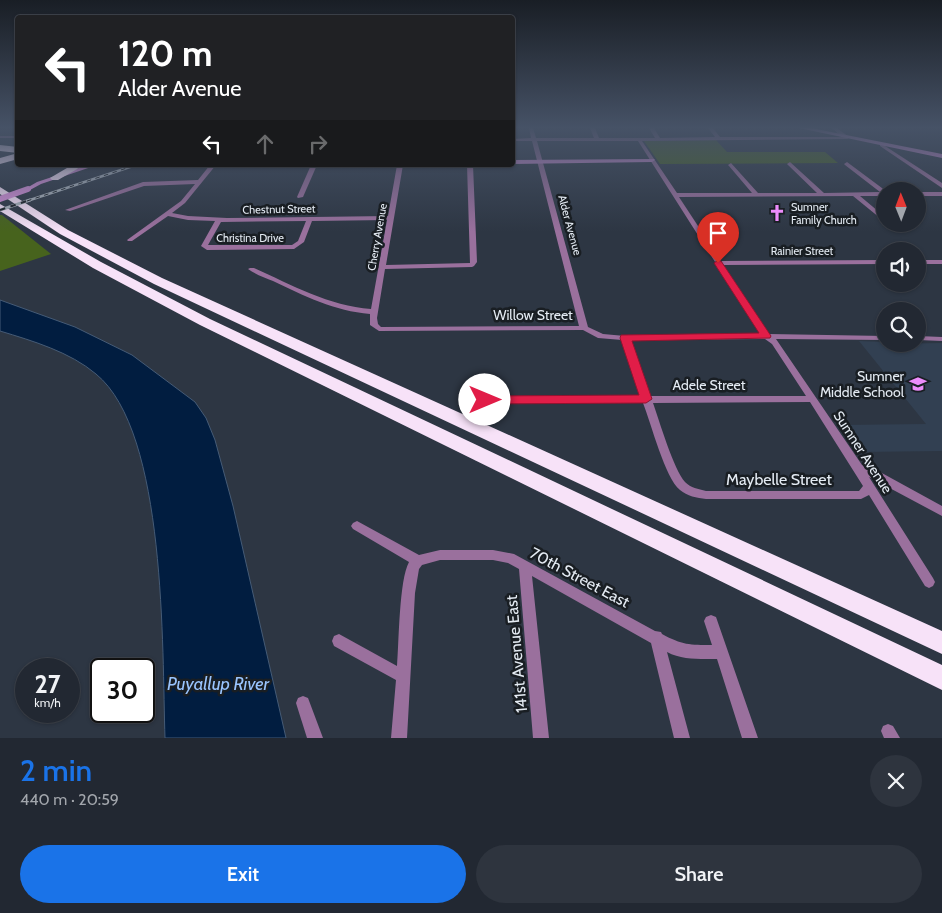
<!DOCTYPE html>
<html lang="en">
<head>
<meta charset="utf-8">
<style>
  :root { --surface:#222832; --page:#2e343e; --text:#f1f3f6; --muted:#a2a6ac; --line:#3f444d; --accent:#1a73e8 }
  body { margin:0; font-family:Cabin,sans-serif; background:var(--page); color:var(--text); height:100vh; display:flex; flex-direction:column; font-size:19px; white-space:nowrap }
  * { box-sizing:border-box; margin:0 }
  p { font-size:16px; color:var(--muted) }
  .icon { flex:none; width:28px; height:28px; fill:none; stroke:currentColor; stroke-width:2; stroke-linecap:round; stroke-linejoin:round }
  .map { position:relative; height:738px; overflow:hidden }
  .drawer { display:flex; flex-direction:column; background:var(--surface); flex:1 }
  .drawer>* { flex:none }
  .banner { position:absolute; left:15px; top:15px; width:500px; height:152px; border-radius:5px; box-shadow:0 1px 4px #0004,0 0 0 1px var(--line); background:#202124; color:#fff; overflow:hidden }
  .needle { width:32px; rotate:359deg }
  .tools { position:absolute; left:876px; top:182px; display:grid; gap:10px }
  .tools a { display:grid; place-items:center; width:50px; height:50px; border-radius:50%; background:var(--surface); box-shadow:0 1px 4px #0004,0 0 0 1px var(--line); font-size:25px }
  .speed { position:absolute; left:15px; top:658px; display:flex; gap:10px; font-size:25px; font-weight:700; text-align:center }
  .speed>* { display:grid; place-content:center; width:65px; height:65px; border-radius:50%; background:var(--surface); box-shadow:0 1px 4px #0004,0 0 0 1px var(--line); line-height:1 }
  .speed small { font-size:12px; font-weight:400 }
  .speed .limit { border:2px solid #111; border-radius:8px; background:#fff; color:#111 }
  .pin { position:absolute; display:grid; place-items:center; width:42px; height:42px; color:#fff; margin:-51px -21px; border-radius:50% 50% 50% 0; rotate:-45deg; box-shadow:0 0 5px #0007 }
  .pin .icon { rotate:45deg }
  .me { position:absolute; width:55px; margin:-28px; rotate:90deg; stroke-linejoin:round; filter:drop-shadow(0 0 4px #0008) }
  .turn { display:flex; align-items:center; gap:18px; height:105px; padding:0 20px; font-size:22px }
  .turn .icon { width:65px; height:65px; stroke-width:2.5 }
  .turn b { display:block; font-size:35px; line-height:42px }
  .lanes { display:flex; align-items:center; height:48px; padding:0 20px; background:#0003; justify-content:center; gap:25px; direction:ltr }
  .lanes .off { opacity:.35 }
  .round { display:grid; place-items:center; flex:none; width:52px; height:52px; border-radius:26px; background:var(--page) }
  .summary { display:flex; align-items:center; justify-content:space-between; height:85px; padding:0 20px }
  h1 { font-size:30px; font-weight:600; line-height:38px; color:var(--accent) }
  .cta { display:flex; gap:10px; margin-top:auto; padding:10px 20px }
  .cta a { flex:1; height:58px; border-radius:30px; background:var(--accent); color:#fff; font-size:20px; font-weight:600; line-height:58px; text-align:center }
  .cta a+a { background:var(--page); color:var(--text) }
  .map>svg:first-child { display:block }
  .built { fill:#324052 }
  .green { fill:#47631d }
  .water { fill:#011d40; stroke:#455b76 }
  .lines { fill:none; stroke-linecap:round; stroke-linejoin:round }
  .street { fill:#9a709d; fill-rule:evenodd }
  .secondary { fill:#d38fd8; fill-rule:evenodd }
  .highway { fill:#f7e2f8; fill-rule:evenodd }
  .rail-far1-casing { stroke:#abb3bc; stroke-width:2.5 }
  .rail-casing { stroke:#abb3bc; stroke-width:3 }
  .rail-far1 { stroke:#191e23; stroke-width:1; stroke-dasharray:4.5; stroke-linecap:butt }
  .rail { stroke:#191e23; stroke-width:2; stroke-dasharray:5.5; stroke-linecap:butt }
  .secondary-bridge { stroke:#d38fd8; stroke-width:6 }
  .route { fill:#e11d48; stroke:#92132f }
  .labels { text-anchor:middle; stroke-width:5; stroke-linejoin:round; paint-order:stroke }
  .far-poi-label { font-size:11px; fill:#e4ebf3; stroke:#191e23; text-anchor:start }
  .far-street-label { font-size:11px; fill:#e4ebf3; stroke:#191e23 }
  .street-label { font-size:14px; fill:#e4ebf3; stroke:#191e23 }
  .poi-label { font-size:14px; fill:#e4ebf3; stroke:#191e23; text-anchor:end }
  .near-street-label { font-size:16px; fill:#e4ebf3; stroke:#191e23 }
  .near-water-label { font-size:18px; font-style:italic; fill:#99c4fd; stroke:#191e23 }
</style>
</head>
<body>
<div class="map">
<svg width="942" height="738" viewBox="0 0 942 738">
  <rect width="100%" height="100%" fill="#2d3643"/>
  <path class="built" d="M 859,341 L 885,342 L 885,344 L 942,343 L 942,451 L 858,452 L 841,425 L 926,424 Z"/>
  <g class="green">
    <path d="M 716,140 L 727,152 L 825,152 L 838,163 L 660,164 L 644,141 Z"/>
    <path d="M 0,215 L 2,215 L 51,254 L 0,271 Z"/>
  </g>
  <path class="water" d="M 0,300 L 75,327 L 132,355 L 195,402 L 206,418 L 215,440 L 233,506 L 286,738 L 165,738 C 162,650 167,432 96,374 C 70,352 33,341 0,331 Z"/>
  <g class="lines">
    <g class="street">
      <path d="M 529,128 L 533,128 L 536,138 L 594,138 L 590,128 L 595,128 L 599,138 L 655,138 L 649,128 L 654,128 L 660,138 L 715,137 L 708,128 L 713,128 L 720,137 L 842,137 L 832,128 L 837,128 L 849,137 L 849,138 L 847,139 L 642,141 L 677,193 L 752,193 L 729,166 L 728,165 L 731,163 L 758,193 L 817,193 L 788,165 L 787,164 L 790,162 L 824,193 L 880,192 L 845,165 L 844,164 L 847,162 L 886,191 L 885,191 L 885,196 L 860,196 L 885,217 L 885,222 L 853,196 L 679,197 L 721,261 L 885,260 L 885,264 L 723,265 L 769,334 L 885,336 L 885,340 L 776,339 L 862,465 L 880,472 L 942,506 L 942,516 L 869,477 L 933,578 L 935,582 L 933,586 L 929,588 L 925,586 L 869,495 L 861,499 L 706,499 C 697,498 687,496 680,490 C 665,478 651,423 643,403 L 485,403 L 480,400 L 485,397 L 641,396 L 622,340 L 598,338 L 583,330 L 379,331 L 370,325 L 370,314 C 335,311 304,296 273,281 C 265,278 255,274 248,269 L 250,268 L 254,268 C 292,285 329,306 371,309 L 387,220 L 312,221 L 304,242 L 294,249 L 207,250 L 201,246 L 215,221 L 188,220 L 168,216 L 132,241 L 128,241 L 127,240 L 181,201 L 195,184 L 144,186 L 70,211 L 65,210 L 143,182 L 198,180 L 210,165 L 216,165 L 185,203 L 172,213 L 188,216 L 227,218 L 388,216 L 397,165 L 403,165 L 386,265 L 470,263 L 467,165 L 473,165 L 477,262 L 474,266 L 472,267 L 385,269 L 377,318 L 378,324 L 381,327 L 579,326 L 532,141 L 512,141 L 512,139 L 531,138 ZM 537,141 L 638,141 L 761,334 L 625,336 L 603,334 L 588,327 ZM 306,221 L 298,241 L 292,245 L 208,245 L 221,222 ZM 765,339 L 772,344 L 806,396 L 650,396 L 630,340 ZM 810,402 L 863,486 L 859,491 L 706,491 C 698,489 691,488 685,482 C 674,470 659,420 653,403 Z"/>
      <rect x="0" y="136" width="18" height="2"/>
      <path d="M 882,144 L 942,183 L 942,188 L 880,146 L 880,145 Z"/>
      <path d="M 311,165 L 317,165 L 303,197 L 298,198 L 297,197 Z"/>
      <rect x="918" y="192" width="24" height="4"/>
      <path d="M 886,224 L 893,224 L 898,228 L 893,229 Z"/>
      <rect x="918" y="260" width="24" height="4"/>
      <path d="M 918,336 L 942,337 L 942,341 L 918,340 Z"/>
      <path d="M 357,521 L 419,555 L 440,550 L 493,550 L 514,554 L 655,631 L 661,632 L 662,634 C 682,645 690,645 712,645 L 704,621 L 706,617 L 711,615 L 716,617 L 758,738 L 742,738 L 717,659 C 699,659 682,660 667,652 L 690,738 L 674,738 L 651,643 L 532,576 L 549,738 L 533,738 L 519,569 L 508,563 L 493,560 L 440,560 L 422,565 L 419,569 L 415,593 L 407,738 L 391,738 L 396,680 L 334,646 L 332,641 L 334,636 L 339,634 L 397,666 C 399,643 399,580 409,562 L 353,529 L 351,526 L 353,523 Z"/>
      <path d="M 303,696 L 308,698 L 323,738 L 307,738 L 296,703 L 298,698 Z"/>
      <path d="M 888,724 L 893,726 L 900,738 L 884,738 L 881,731 L 883,726 Z"/>
    </g>
    <g class="secondary">
      <path d="M 799,128 L 811,128 L 942,154 L 942,158 Z"/>
      <path d="M 654,159 L 655,160 L 652,162 L 512,164 L 512,160 Z"/>
      <path d="M 88,165 L 97,165 L 41,184 L 30,190 L 25,189 L 37,182 Z"/>
    </g>
    <g class="highway">
      <path d="M 0,145 L 18,147 L 18,153 L 0,151 Z"/>
      <path d="M 18,153 L 18,159 L 0,164 L 0,158 Z"/>
      <path d="M 72,165 L 84,165 L 58,180 L 52,180 L 50,178 Z"/>
      <path d="M 0,187 L 68,230 L 162,278 L 942,631 L 942,654 L 154,284 L 60,234 L 0,194 Z"/>
      <path d="M 0,204 L 101,262 L 210,319 L 942,665 L 942,690 L 200,325 L 93,268 L 0,211 Z"/>
    </g>
    <g class="rail-far1-casing">
      <path id="rail-far1" d="M 27,201 L 136,165"/>
    </g>
    <g class="rail-casing">
      <path id="rail" d="M 0,210 L 30,200"/>
    </g>
    <use href="#rail-far1" class="rail-far1"/>
    <use href="#rail" class="rail"/>
    <path class="secondary-bridge" d="M 0,199 L 28,189"/>
  </g>
  <linearGradient id="sky" x2="0" y2="1"><stop stop-color="#191e25"/><stop offset="0.55" stop-color="#465266"/><stop offset="1" stop-color="#465266" stop-opacity="0"/></linearGradient>
  <rect width="942" height="232" fill="url(#sky)"/>
  <path class="route" d="M 718,260 L 721,261 L 771,336 L 770,338 L 632,341 L 652,399 L 646,403 L 485,404 L 479,400 L 485,396 L 639,395 L 620,338 L 621,335 L 759,333 L 714,263 Z"/>
  <defs>
    <g id="church-bare" transform="scale(1.35)"><path d="M-1.2-6h2.4v3.5h3.3v2.4h-3.3V6h-2.4V-.1h-3.3v-2.4h3.3Z" fill="#ec8cfb" stroke="#191e23" stroke-width="2.5" paint-order="stroke"/></g>
    <g id="school-bare" transform="scale(1.35)"><path d="M0-5L7-2L0 1L-7-2ZM-4 1L0 2.5L4 1V4Q0 6-4 4Z" fill="#ec8cfb" stroke="#191e23" stroke-width="2.5" paint-order="stroke"/></g>
  </defs>
  <g fill-rule="evenodd">
    <use href="#church-bare" x="777" y="213"/>
    <use href="#school-bare" x="918" y="384"/>
  </g>
  <g class="labels">
    <g class="far-poi-label">
      <text x="791" y="211">Sumner<tspan x="791" dy="13">Family Church</tspan></text>
    </g>
    <g class="far-street-label">
      <text transform="translate(279 209) rotate(-1)" y="4">Chestnut Street</text>
      <text transform="translate(570 225) rotate(75)" y="4">Alder Avenue</text>
      <text transform="translate(377 237) rotate(-80)" y="4">Cherry Avenue</text>
      <text x="250" y="242">Christina Drive</text>
      <text x="802" y="255">Rainier Street</text>
    </g>
    <g class="street-label">
      <text x="533" y="320">Willow Street</text>
      <text x="709" y="390">Adele Street</text>
      <text transform="translate(863 452) rotate(57)" y="5">Sumner Avenue</text>
    </g>
    <g class="poi-label">
      <text x="904" y="381">Sumner<tspan x="904" dy="16">Middle School</tspan></text>
    </g>
    <g class="near-street-label">
      <text x="779" y="485">Maybelle Street</text>
      <text transform="translate(580 577) rotate(28)" y="6">70th Street East</text>
      <text transform="translate(516 654) rotate(-95)" y="6">141st Avenue East</text>
    </g>
    <g class="near-water-label">
      <text x="218" y="690">Puyallup River</text>
    </g>
  </g>
</svg>
<div class="tools">
<a><svg class="needle" viewBox="-14 -14 28 28"><path d="M0-13l5 13h-10z" fill="#e53935"/><path d="M0 13l5-13h-10z" fill="#a2a6ac"/></svg></a>
<a><svg class="icon" aria-label="sound" viewBox="0 0 24 24"><path d="M4 9h4l5-4v14l-5-4H4zM17 9q2 3 0 6"/></svg></a>
<a><svg class="icon" aria-label="search" viewBox="0 0 24 24"><circle cx="10" cy="10" r="6"/><path d="M15 15l6 6"/></svg></a>
</div>
<div class="speed"><div>27<small>km/h</small></div><div class="limit">30</div></div>
<div class="pin" style="left:718px;top:263px;background:#d93025"><svg class="icon" aria-label="arrive" viewBox="0 0 24 24"><path d="M6 21V4h12l-3 4 3 4H6"/></svg></div>
<svg class="me" style="left:485px;top:400px" viewBox="-20 -20 40 40"><circle r="19" fill="#fff"/><path d="M0-13L10 11 0 6-10 11z" fill="#e11d48"/></svg>
<div class="banner">
<div class="turn"><svg class="icon" aria-label="left" viewBox="0 0 24 24"><path d="M17 20v-9H6M10 6l-5 5 5 5"/></svg><div><b>120 m</b>Alder Avenue</div></div>
<div class="lanes"><svg class="icon" aria-label="left" viewBox="0 0 24 24"><path d="M17 20v-9H6M10 6l-5 5 5 5"/></svg><svg class="icon off" aria-label="ahead" viewBox="0 0 24 24"><path d="M12 20V5M6 11l6-6 6 6"/></svg><svg class="icon off" aria-label="right" viewBox="0 0 24 24"><path d="M7 20v-9h11M14 6l5 5-5 5"/></svg></div>
</div>
</div>
<section class="drawer">
<div class="summary"><div><h1>2 min</h1><p>440 m · 20:59</p></div><a class="round"><svg class="icon" aria-label="close" viewBox="0 0 24 24"><path d="M6 6l12 12M18 6L6 18"/></svg></a></div>
<div class="cta"><a>Exit</a><a>Share</a></div>
</section>
</body>
</html>
